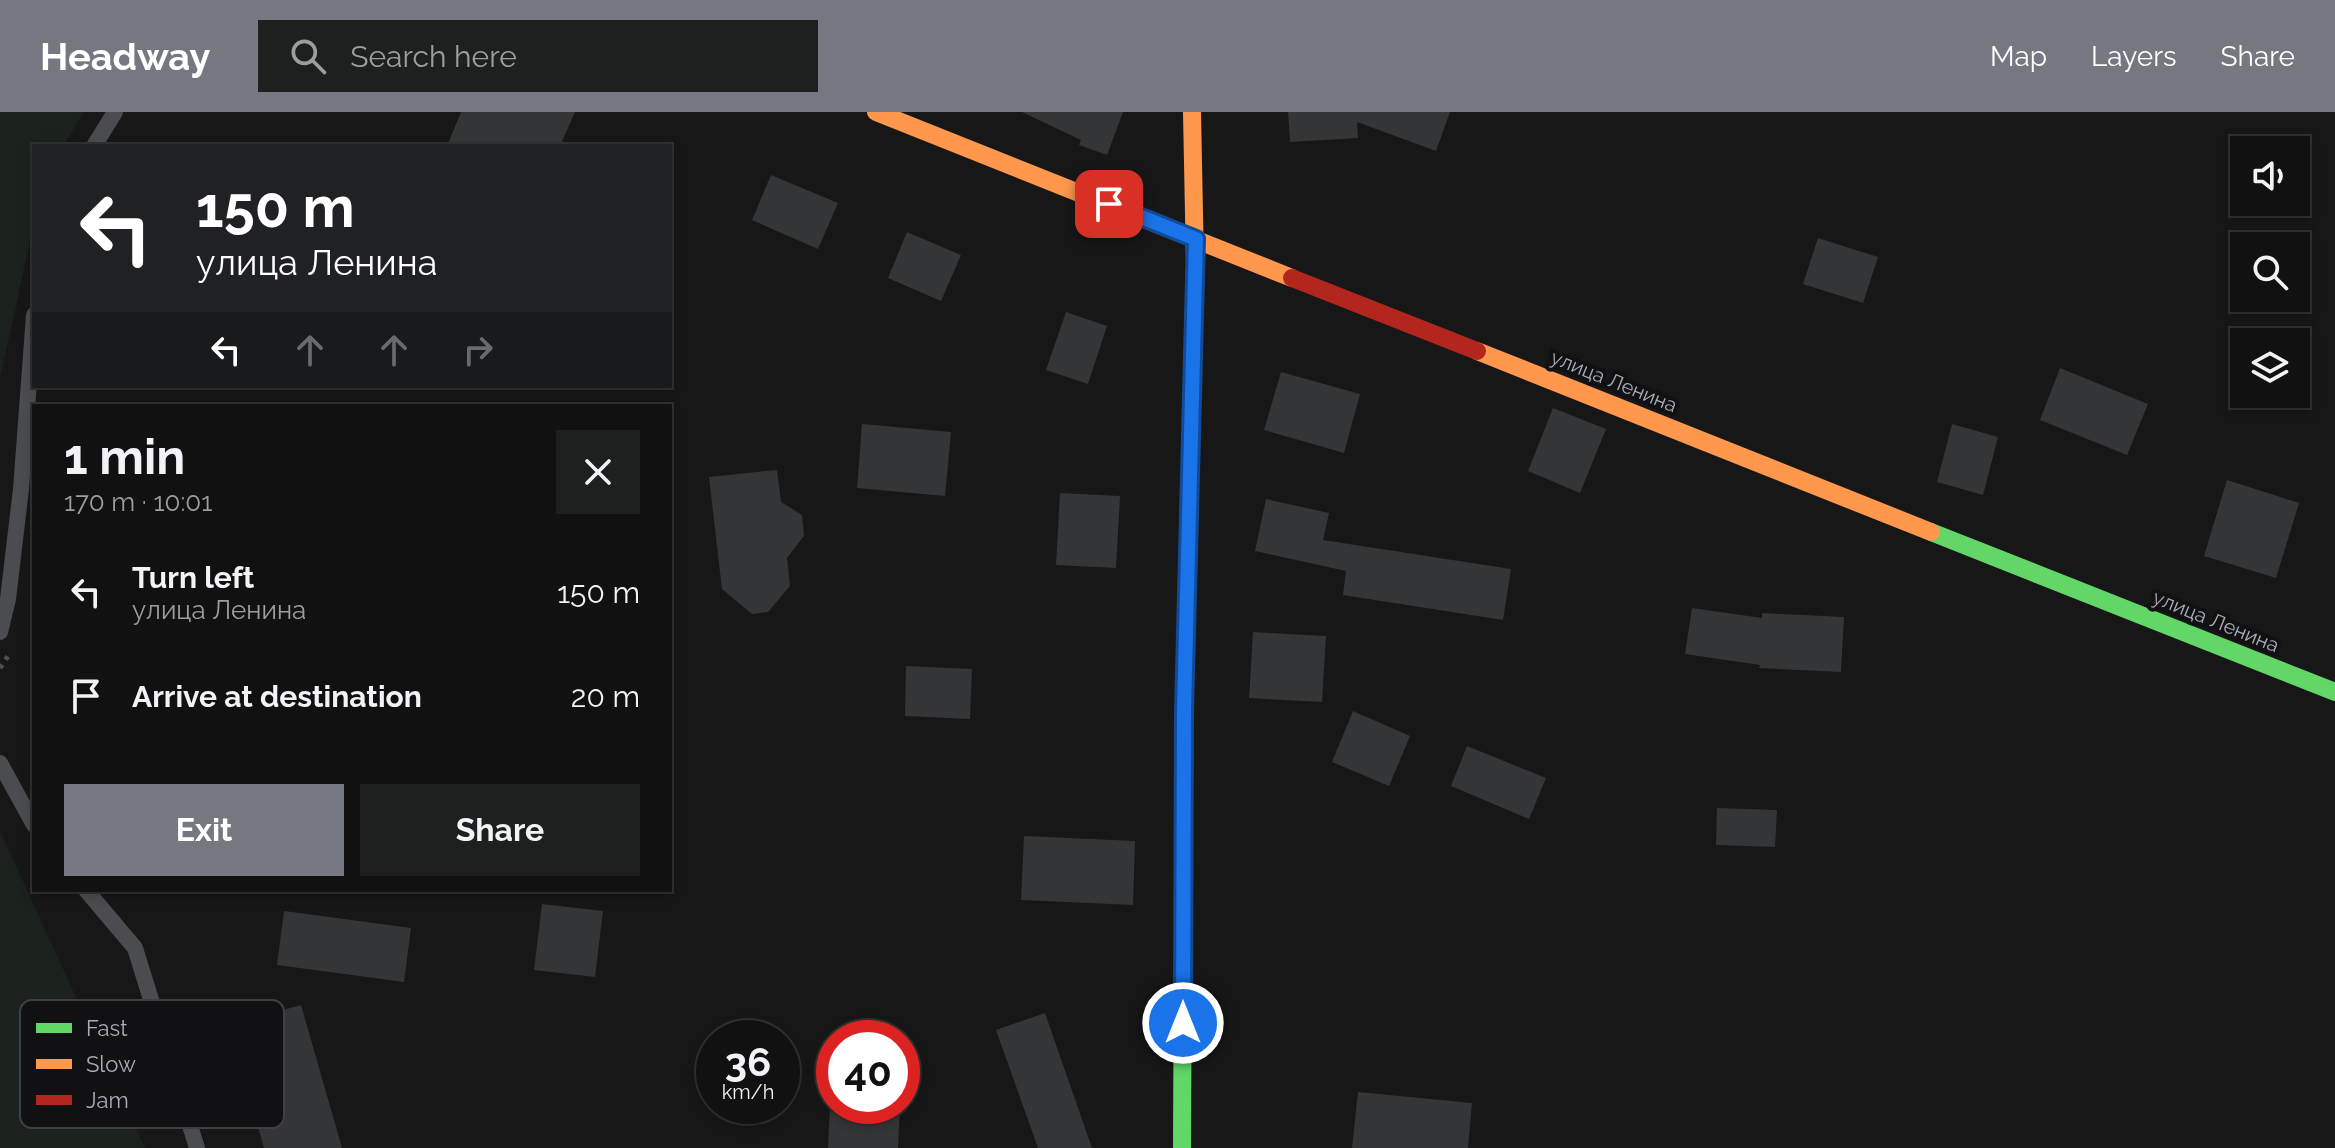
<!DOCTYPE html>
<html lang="en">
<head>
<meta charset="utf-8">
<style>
  :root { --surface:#111; --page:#1e1f1f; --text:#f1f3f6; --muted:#9c9d9f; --line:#303131; --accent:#757880 }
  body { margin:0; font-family:Raleway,sans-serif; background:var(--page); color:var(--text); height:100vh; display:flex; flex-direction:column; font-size:30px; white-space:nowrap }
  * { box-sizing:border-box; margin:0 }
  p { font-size:26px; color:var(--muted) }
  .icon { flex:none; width:44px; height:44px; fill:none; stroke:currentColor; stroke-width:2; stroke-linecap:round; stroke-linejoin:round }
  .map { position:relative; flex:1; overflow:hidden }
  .panel { position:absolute; left:32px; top:292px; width:640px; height:488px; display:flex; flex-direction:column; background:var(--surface); border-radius:0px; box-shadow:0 4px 12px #0003,0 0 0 2px var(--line) }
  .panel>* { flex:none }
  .banner { position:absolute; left:32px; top:32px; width:640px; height:244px; border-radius:0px; box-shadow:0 4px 12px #0003,0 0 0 2px var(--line); background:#202124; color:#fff; overflow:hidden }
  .controls { position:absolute; left:2230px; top:24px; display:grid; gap:16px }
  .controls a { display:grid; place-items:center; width:80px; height:80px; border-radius:0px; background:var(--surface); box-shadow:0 4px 12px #0003,0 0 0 2px var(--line); font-size:40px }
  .speed { position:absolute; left:696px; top:908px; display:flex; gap:16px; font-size:40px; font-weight:700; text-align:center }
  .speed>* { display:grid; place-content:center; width:104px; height:104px; border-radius:50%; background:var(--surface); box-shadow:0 4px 12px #0003,0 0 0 2px var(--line); line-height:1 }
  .speed small { font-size:20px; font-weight:400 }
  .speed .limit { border:12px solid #d22; background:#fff; color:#111 }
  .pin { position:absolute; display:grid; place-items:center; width:68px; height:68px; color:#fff; margin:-34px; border-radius:16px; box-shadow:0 4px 12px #0006 }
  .me { position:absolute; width:88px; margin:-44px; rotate:0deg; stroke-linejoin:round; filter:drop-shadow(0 0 6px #0008) }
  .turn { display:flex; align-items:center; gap:28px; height:168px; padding:0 32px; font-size:36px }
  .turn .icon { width:104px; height:104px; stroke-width:2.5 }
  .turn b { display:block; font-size:56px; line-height:68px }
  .lanes { display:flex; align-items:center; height:76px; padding:0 32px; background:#0003; justify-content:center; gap:40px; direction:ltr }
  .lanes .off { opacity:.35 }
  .round { display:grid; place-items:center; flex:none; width:84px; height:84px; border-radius:0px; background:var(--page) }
  .overview { display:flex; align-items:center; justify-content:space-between; height:136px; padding:0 32px }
  h1 { font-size:48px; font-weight:700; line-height:60px }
  .button { display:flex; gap:16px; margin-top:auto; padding:16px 32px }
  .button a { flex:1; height:92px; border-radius:0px; background:var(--accent); color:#fff; font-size:32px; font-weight:700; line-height:92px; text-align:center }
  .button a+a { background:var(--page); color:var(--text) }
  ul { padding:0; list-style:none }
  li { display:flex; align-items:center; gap:24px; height:104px; padding:0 32px }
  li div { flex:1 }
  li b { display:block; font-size:30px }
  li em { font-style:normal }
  header { display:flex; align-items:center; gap:48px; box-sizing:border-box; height:112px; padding:0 40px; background:var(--accent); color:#fff }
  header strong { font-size:38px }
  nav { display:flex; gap:44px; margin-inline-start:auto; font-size:28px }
  .search { width:560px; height:72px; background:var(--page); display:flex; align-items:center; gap:20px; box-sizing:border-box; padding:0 28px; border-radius:0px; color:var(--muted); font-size:30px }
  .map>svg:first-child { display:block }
  .green { fill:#1b211c }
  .building { fill:#343537 }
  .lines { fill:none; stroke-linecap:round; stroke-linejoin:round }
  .path { stroke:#4d4e52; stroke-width:5; stroke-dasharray:4 6; stroke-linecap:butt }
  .lane { stroke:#4b4c50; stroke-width:16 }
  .fast { stroke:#63d668; stroke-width:18 }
  .slow { stroke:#ff974d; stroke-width:18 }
  .jam { stroke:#b3261e; stroke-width:18 }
  .route-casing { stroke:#114b97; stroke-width:20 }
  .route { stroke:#1a73e8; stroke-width:14 }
  .labels { text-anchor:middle; stroke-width:8; stroke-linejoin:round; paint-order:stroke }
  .street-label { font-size:20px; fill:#a8adb8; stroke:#111113 }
  .key { fill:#111113; stroke:#3e4045; stroke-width:2 }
  .key-label { font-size:22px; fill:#a8adb8 }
</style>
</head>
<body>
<header>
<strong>Headway</strong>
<div class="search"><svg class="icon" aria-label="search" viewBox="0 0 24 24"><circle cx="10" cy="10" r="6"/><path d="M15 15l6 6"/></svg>Search here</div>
<nav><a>Map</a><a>Layers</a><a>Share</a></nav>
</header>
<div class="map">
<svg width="2335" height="1036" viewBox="0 0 2335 1036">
  <rect width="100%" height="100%" fill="#171717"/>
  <g class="green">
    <path d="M 0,0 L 84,0 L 63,34 L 34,34 L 34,112 L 0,266 Z"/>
    <path d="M 0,719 L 145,1036 L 0,1036 Z"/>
  </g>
  <g class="building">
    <path d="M 461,0 L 575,0 L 560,34 L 447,34 Z"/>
    <path d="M 1022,0 L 1123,0 L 1107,43 L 1079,33 L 1081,28 Z"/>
    <path d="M 1288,0 L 1450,0 L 1436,39 L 1357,10 L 1358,26 L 1290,30 Z"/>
    <path d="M 771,63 L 838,91 L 818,137 L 752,108 Z"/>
    <path d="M 907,120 L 961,143 L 941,189 L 888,166 Z"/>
    <path d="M 1818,126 L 1878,145 L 1863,191 L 1803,172 Z"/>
    <path d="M 1066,200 L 1107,214 L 1088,272 L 1046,258 Z"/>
    <path d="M 2060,256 L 2148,292 L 2127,343 L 2040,308 Z"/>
    <path d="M 1281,260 L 1360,282 L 1344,341 L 1264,318 Z"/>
    <path d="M 1553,296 L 1606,317 L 1580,381 L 1528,359 Z"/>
    <path d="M 862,312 L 951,320 L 945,384 L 857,376 Z"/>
    <path d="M 1952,312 L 1998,325 L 1983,383 L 1937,370 Z"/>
    <path d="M 777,358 L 781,390 L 802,403 L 804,424 L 787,446 L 790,474 L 768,500 L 752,502 L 722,477 L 709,365 Z"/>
    <path d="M 2227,368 L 2299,391 L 2276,466 L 2204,444 Z"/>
    <path d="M 1060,381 L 1120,384 L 1116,456 L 1056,453 Z"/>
    <path d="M 1266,387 L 1329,401 L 1323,428 L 1511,457 L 1503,508 L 1343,483 L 1346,459 L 1255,439 Z"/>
    <path d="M 1692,496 L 1762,506 L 1762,501 L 1844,505 L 1841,560 L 1759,556 L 1760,553 L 1685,542 Z"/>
    <path d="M 1253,520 L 1326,524 L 1322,590 L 1249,586 Z"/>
    <path d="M 906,554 L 972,557 L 970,607 L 905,604 Z"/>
    <path d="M 1353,599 L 1410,624 L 1389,674 L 1332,650 Z"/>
    <path d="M 1467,634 L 1546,666 L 1529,707 L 1451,674 Z"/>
    <path d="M 1717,696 L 1777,698 L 1775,735 L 1716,733 Z"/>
    <path d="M 1024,724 L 1135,729 L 1133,793 L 1021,788 Z"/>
    <path d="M 542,792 L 603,799 L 595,865 L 534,858 Z"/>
    <path d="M 284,799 L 411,816 L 404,870 L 277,853 Z"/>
    <path d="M 301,893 L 342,1036 L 264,1036 L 229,913 Z"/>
    <path d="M 1045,901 L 1092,1036 L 1038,1036 L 996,918 Z"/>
    <path d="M 1358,980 L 1472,991 L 1468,1036 L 1352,1036 Z"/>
    <path d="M 830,994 L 900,994 L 898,1036 L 828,1036 Z"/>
  </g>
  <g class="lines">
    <path class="path" d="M 0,556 L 8,544"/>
    <g class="lane">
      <path d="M 94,34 L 115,0"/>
      <path d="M 0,520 L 8,487 L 21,377 L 34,203"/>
      <path d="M 0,651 L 34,713"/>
      <path d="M 86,778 L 135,836 L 197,1036"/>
    </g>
    <g class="fast">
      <path d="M 1931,420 L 2335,580"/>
      <path d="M 1182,1036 L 1184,599 L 1195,153"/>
    </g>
    <g class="slow">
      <path d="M 876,0 L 1292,166"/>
      <path d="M 1192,0 L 1195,153"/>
      <path d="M 1477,239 L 1931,420"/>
    </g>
    <path class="jam" d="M 1292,166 L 1477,239"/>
  </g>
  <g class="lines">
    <g class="route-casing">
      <path id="route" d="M 1109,92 L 1196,127 L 1184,599 L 1183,911"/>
    </g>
    <use href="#route" class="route"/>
  </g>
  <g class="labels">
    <g class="street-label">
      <text transform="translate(1614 269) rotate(22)" y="7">улица Ленина</text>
      <text transform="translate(2216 509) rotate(22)" y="7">улица Ленина</text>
    </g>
  </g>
  <rect x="20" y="888" width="264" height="128" rx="12" class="key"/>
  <rect x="36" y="911" width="36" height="10" fill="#63d668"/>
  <rect x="36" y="947" width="36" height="10" fill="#ff974d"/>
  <rect x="36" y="983" width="36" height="10" fill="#b3261e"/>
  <g class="key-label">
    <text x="86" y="924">Fast</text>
    <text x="86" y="960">Slow</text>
    <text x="86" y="996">Jam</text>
  </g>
</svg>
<div class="controls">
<a><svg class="icon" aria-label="sound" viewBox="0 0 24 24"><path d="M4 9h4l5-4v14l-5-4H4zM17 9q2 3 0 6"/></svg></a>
<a><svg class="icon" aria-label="search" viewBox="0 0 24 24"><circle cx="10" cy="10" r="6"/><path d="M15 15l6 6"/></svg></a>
<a><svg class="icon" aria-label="layers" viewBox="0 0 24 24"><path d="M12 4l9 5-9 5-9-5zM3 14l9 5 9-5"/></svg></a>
</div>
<div class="speed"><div>36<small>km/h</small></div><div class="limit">40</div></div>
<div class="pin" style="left:1109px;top:92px;background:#d93025"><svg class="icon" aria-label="arrive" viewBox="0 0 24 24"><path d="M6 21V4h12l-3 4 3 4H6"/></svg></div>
<svg class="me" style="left:1183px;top:911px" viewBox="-20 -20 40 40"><circle r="17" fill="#1a73e8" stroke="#fff" stroke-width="3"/><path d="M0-11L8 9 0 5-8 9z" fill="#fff"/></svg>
<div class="banner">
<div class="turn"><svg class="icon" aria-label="left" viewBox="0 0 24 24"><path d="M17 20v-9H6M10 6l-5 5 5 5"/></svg><div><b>150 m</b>улица Ленина</div></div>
<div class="lanes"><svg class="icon" aria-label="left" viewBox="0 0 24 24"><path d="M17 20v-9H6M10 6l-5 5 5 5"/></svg><svg class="icon off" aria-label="ahead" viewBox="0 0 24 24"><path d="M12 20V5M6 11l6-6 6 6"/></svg><svg class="icon off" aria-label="ahead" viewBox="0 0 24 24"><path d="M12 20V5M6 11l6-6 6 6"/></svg><svg class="icon off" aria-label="right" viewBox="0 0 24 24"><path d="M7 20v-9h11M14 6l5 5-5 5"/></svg></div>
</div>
<section class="panel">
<div class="overview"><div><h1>1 min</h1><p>170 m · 10:01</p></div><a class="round"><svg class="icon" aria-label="close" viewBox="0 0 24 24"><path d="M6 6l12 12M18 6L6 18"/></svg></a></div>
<ul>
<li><svg class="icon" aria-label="left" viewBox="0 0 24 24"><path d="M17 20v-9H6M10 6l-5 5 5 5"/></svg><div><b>Turn left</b><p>улица Ленина</p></div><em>150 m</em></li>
<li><svg class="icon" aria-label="arrive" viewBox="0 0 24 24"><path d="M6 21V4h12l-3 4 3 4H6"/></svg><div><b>Arrive at destination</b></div><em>20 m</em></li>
</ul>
<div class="button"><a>Exit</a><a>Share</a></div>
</section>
</div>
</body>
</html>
